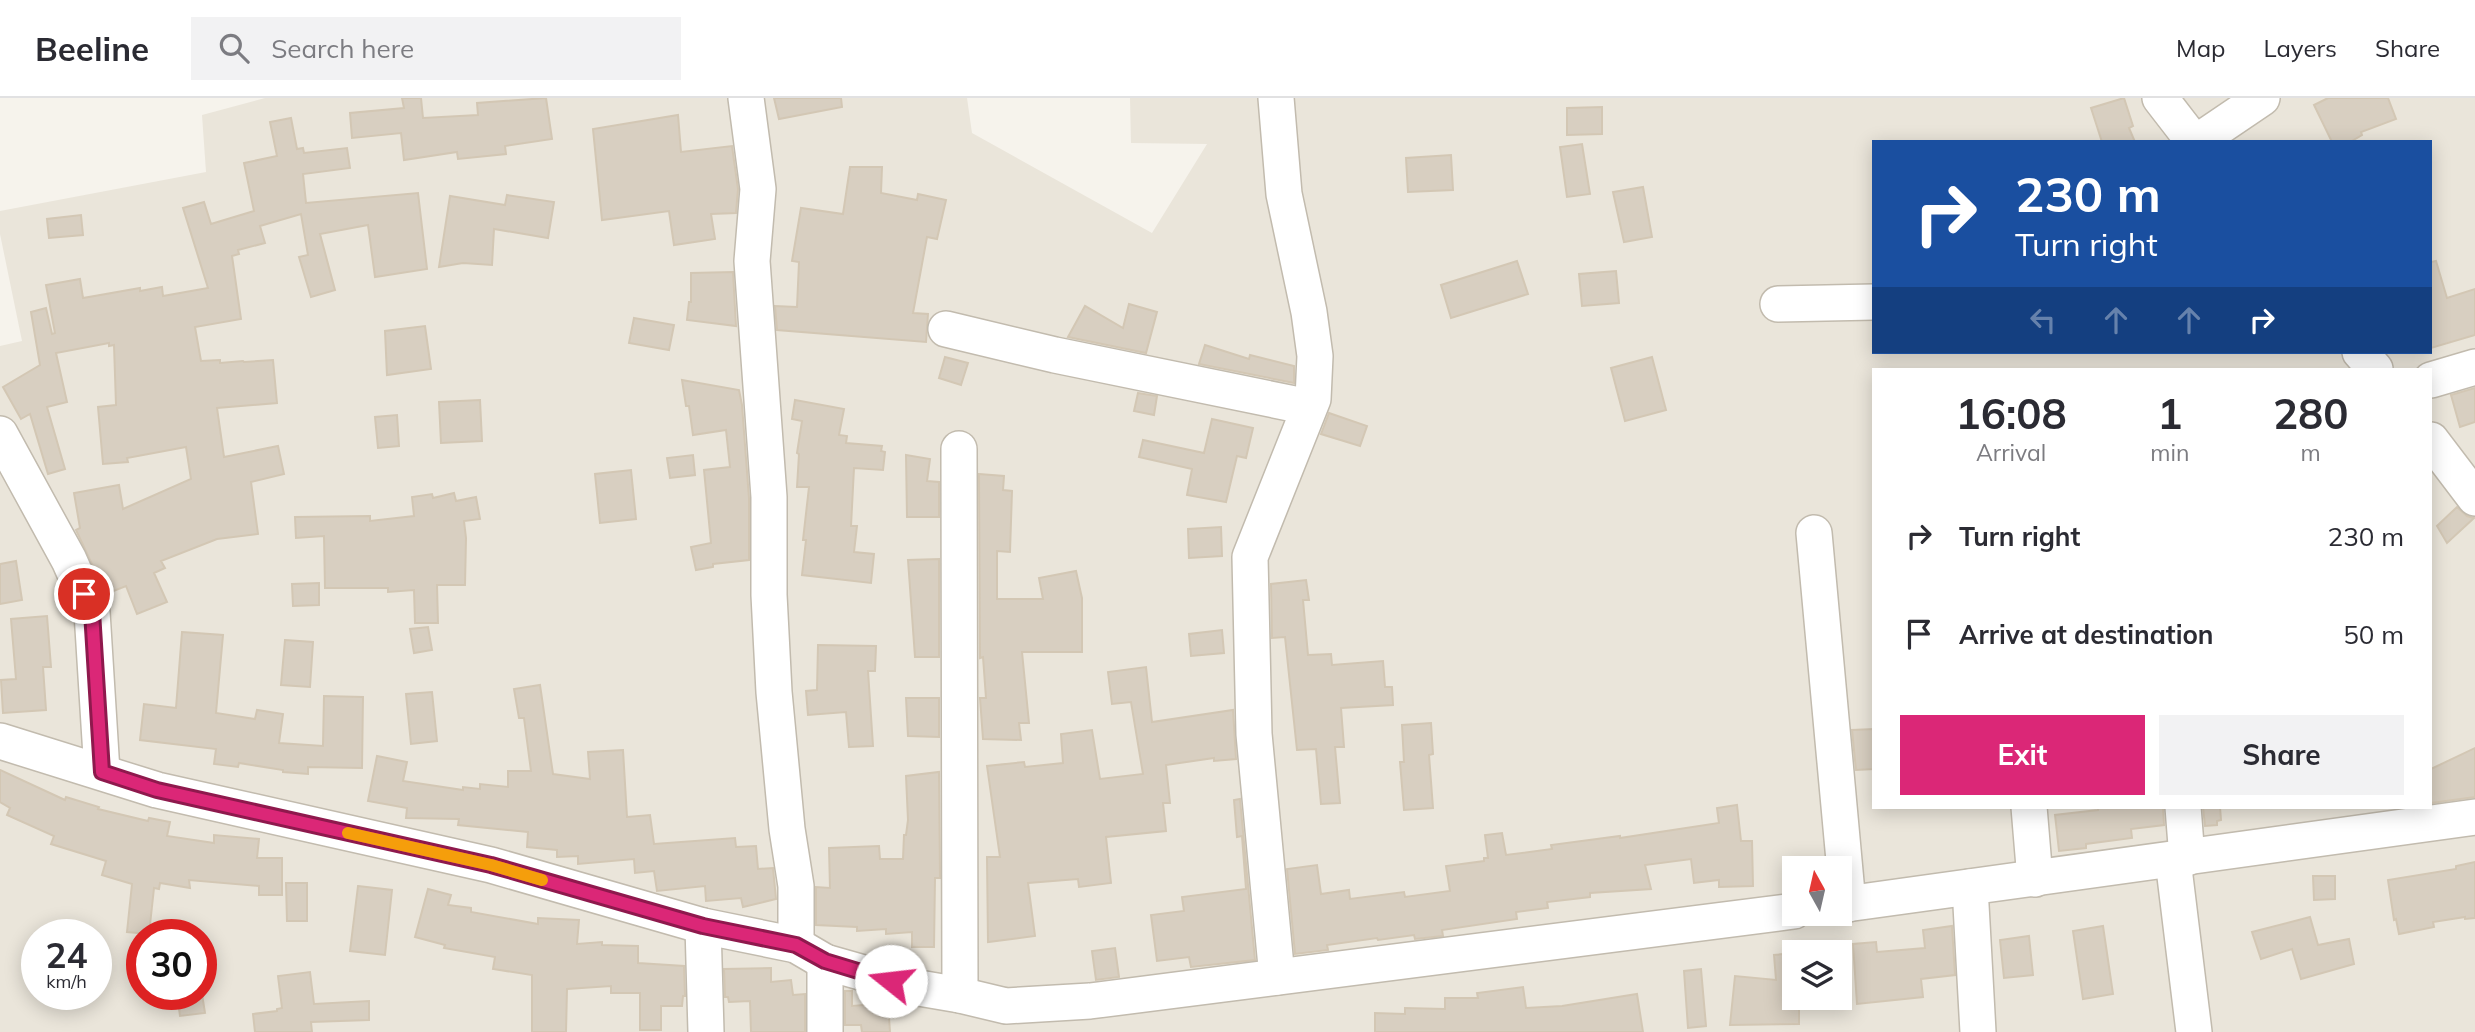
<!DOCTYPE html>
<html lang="en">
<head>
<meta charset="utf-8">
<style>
  :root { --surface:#fff; --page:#f2f2f3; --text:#2b2b33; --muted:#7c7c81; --line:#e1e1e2; --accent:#db2777 }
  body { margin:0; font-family:Mulish,sans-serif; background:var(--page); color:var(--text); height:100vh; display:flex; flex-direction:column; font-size:26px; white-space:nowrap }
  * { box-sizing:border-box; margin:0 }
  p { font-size:23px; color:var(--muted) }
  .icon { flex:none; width:38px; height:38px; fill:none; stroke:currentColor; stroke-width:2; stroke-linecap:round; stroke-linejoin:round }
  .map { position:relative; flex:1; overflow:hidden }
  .sheet { position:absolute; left:1872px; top:270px; width:560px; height:441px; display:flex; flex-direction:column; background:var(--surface); border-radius:0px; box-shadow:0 4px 18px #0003 }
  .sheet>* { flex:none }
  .top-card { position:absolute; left:1872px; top:42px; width:560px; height:214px; border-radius:0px; box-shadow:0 4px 18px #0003; background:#1a4fa0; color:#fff; overflow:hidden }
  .needle { width:46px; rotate:352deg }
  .tools { position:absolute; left:1782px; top:758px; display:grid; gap:14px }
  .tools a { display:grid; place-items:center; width:70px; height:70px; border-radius:0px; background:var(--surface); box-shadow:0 4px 18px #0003; font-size:35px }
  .speed { position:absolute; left:21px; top:821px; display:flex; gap:14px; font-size:35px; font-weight:700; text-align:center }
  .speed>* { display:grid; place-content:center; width:91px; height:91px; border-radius:50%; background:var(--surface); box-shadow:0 4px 18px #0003; line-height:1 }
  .speed small { font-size:18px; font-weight:400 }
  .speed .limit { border:10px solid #d22; background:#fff; color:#111 }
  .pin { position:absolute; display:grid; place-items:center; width:60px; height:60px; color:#fff; margin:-30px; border:4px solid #fff; border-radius:50%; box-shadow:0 2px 7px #0007 }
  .me { position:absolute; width:77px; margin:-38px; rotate:286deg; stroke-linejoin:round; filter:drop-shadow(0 0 5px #0008) }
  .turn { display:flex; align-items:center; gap:24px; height:147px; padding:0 28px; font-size:32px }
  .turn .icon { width:91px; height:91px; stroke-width:2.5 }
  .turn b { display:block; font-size:49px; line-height:60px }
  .lanes { display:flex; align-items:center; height:66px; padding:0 28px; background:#0003; justify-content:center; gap:35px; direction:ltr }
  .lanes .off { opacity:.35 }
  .eta { display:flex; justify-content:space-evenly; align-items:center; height:119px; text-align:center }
  .eta b { font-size:42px; font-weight:700; line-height:49px }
  .action { display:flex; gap:14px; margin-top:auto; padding:14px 28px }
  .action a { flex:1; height:80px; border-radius:0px; background:var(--accent); color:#fff; font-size:28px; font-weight:700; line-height:80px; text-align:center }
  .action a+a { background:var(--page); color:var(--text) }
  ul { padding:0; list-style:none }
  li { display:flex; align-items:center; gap:21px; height:98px; padding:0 28px }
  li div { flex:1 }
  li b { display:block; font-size:26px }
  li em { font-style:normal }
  header { display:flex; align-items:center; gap:42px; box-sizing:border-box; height:98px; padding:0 35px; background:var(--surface); border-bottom:2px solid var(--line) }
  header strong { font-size:33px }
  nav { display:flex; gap:38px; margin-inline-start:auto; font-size:24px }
  .search { width:490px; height:63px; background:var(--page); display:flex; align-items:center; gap:18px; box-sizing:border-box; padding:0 24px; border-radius:0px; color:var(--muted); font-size:26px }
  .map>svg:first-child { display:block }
  .residential { fill:#eae5da; fill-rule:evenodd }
  .building { fill:#d8cfc1; stroke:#d3c7b4; stroke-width:2 }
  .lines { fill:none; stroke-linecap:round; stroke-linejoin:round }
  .minor-casing { stroke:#c2bbae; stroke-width:38 }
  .minor { stroke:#fff; stroke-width:35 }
  .route-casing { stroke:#8e194d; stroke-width:18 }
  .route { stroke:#db2777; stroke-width:12 }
  .slow { stroke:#f59e0b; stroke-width:12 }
</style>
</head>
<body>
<header>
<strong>Beeline</strong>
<div class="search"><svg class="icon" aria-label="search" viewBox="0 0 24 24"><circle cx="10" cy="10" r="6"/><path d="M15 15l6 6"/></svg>Search here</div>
<nav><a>Map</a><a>Layers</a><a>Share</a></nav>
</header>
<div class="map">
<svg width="2475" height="934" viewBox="0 0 2475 934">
  <rect width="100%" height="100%" fill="#f6f3ec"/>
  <path class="residential" d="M 265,0 L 967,0 L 972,35 L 1152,135 L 1207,46 L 1131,45 L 1130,0 L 2475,0 L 2475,934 L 0,934 L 0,248 L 22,243 L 0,136 L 0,113 L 206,74 L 202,17 ZM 1874,44 L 2431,44 L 2431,254 L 1874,254 ZM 1874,271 L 2431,271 L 2431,709 L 1874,709 ZM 1794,770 L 1839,770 L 1839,816 L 1794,816 ZM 37,836 L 96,836 L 96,896 L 37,896 ZM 142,836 L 201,836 L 201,896 L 142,896 ZM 1794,854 L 1839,854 L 1839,900 L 1794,900 Z"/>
  <g class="building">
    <path d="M 402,0 L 421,0 L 423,20 L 478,17 L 477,5 L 546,0 L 552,41 L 505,48 L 506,56 L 458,61 L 457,54 L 404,62 L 401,35 L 352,40 L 350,15 L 404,10 Z"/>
    <path d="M 774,0 L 841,0 L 842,9 L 779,21 Z"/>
    <path d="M 2124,0 L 2133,28 L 2129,30 L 2135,44 L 2102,44 L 2091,10 Z"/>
    <path d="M 2328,0 L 2388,0 L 2396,21 L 2361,34 L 2362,37 L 2350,44 L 2332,44 L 2314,7 Z"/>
    <path d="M 1602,9 L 1602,36 L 1567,37 L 1567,10 Z"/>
    <path d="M 678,17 L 681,54 L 732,48 L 738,91 L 736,115 L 711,116 L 715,141 L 674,147 L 669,113 L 602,122 L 593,31 Z"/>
    <path d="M 291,20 L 297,51 L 303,50 L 304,55 L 347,50 L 350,70 L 303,76 L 306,105 L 418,95 L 427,171 L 375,179 L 368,127 L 320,136 L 335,192 L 311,199 L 299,159 L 308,157 L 301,116 L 260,128 L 265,145 L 238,152 L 239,156 L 232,158 L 241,221 L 195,229 L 201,263 L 220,262 L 220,265 L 243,263 L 244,264 L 273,262 L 277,305 L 217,310 L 224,359 L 278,348 L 284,376 L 251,384 L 258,436 L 217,441 L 161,463 L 165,470 L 154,475 L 167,504 L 137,516 L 126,488 L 106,496 L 76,432 L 80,430 L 74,395 L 119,387 L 123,411 L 191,381 L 186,349 L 127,360 L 128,364 L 103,366 L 98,309 L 116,307 L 114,247 L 109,248 L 109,245 L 56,255 L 67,304 L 47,309 L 65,371 L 48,376 L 30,316 L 21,321 L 3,289 L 40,267 L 31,214 L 46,210 L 52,236 L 55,235 L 46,187 L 80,181 L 83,200 L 140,190 L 140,193 L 162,189 L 163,198 L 208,190 L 183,110 L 204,104 L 211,126 L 254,113 L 244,65 L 277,58 L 270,24 Z"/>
    <path d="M 1582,46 L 1590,96 L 1567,99 L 1560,49 Z"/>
    <path d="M 1451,57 L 1453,92 L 1408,94 L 1406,60 Z"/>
    <path d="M 850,69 L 882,69 L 881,95 L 917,102 L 918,96 L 946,102 L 937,141 L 927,139 L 913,215 L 928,216 L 926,244 L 777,232 L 775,208 L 797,209 L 799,164 L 792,163 L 801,110 L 843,116 Z"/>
    <path d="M 1643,89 L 1652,139 L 1624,144 L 1613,94 Z"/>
    <path d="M 507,97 L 554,104 L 548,140 L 494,131 L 492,167 L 463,165 L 439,169 L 450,98 L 505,107 Z"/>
    <path d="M 81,117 L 83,137 L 49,140 L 47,121 Z"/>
    <path d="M 1517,163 L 1528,196 L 1451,220 L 1441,187 Z"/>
    <path d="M 2436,163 L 2447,200 L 2475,191 L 2475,237 L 2431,250 L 2431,164 Z"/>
    <path d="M 1616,173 L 1619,205 L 1582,208 L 1579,176 Z"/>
    <path d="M 733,174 L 736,228 L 687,222 L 689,204 L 691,204 L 691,175 Z"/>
    <path d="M 1129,206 L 1157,214 L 1146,255 L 1068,239 L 1085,208 L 1123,230 Z"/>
    <path d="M 634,220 L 674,227 L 669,252 L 629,245 Z"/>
    <path d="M 425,228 L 431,271 L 387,277 L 385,233 Z"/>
    <path d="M 1205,247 L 1249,261 L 1250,257 L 1294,268 L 1294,285 L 1199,266 Z"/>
    <path d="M 945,259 L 968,265 L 961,287 L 939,280 Z"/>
    <path d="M 1652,259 L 1666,312 L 1625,323 L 1611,270 Z"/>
    <path d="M 682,282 L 739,292 L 742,307 L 749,400 L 749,462 L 713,466 L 713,469 L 696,472 L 691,449 L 711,445 L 704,372 L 730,369 L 726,332 L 693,337 L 689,308 L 686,308 Z"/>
    <path d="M 2475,290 L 2475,324 L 2460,329 L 2451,297 Z"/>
    <path d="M 1138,295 L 1157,298 L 1154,317 L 1134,313 Z"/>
    <path d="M 480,302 L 482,343 L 441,345 L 439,304 Z"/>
    <path d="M 795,302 L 844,311 L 839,337 L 847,338 L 846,345 L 882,348 L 881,353 L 885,354 L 883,372 L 854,370 L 851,428 L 857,428 L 854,454 L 874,456 L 871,485 L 802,477 L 806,442 L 803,442 L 809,389 L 797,389 L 799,356 L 797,355 L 802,323 L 792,321 Z"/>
    <path d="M 1329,315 L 1367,328 L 1360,348 L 1321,336 Z"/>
    <path d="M 397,317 L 399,348 L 378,350 L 375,319 Z"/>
    <path d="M 1212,321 L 1253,330 L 1246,360 L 1237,358 L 1226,404 L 1187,397 L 1192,371 L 1139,359 L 1143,342 L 1204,355 Z"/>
    <path d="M 693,357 L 695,377 L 670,380 L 667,360 Z"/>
    <path d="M 906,357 L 930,361 L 927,383 L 939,384 L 939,419 L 907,419 Z"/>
    <path d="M 631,372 L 636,421 L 600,425 L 595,376 Z"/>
    <path d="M 979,376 L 1004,378 L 1003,392 L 1012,393 L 1010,454 L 997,453 L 997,501 L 1043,501 L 1039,480 L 1076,473 L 1082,500 L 1082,554 L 1022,554 L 1029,625 L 1019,625 L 1021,642 L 983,641 L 980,600 L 986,600 L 983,559 L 980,560 Z"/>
    <path d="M 454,395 L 456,403 L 476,399 L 480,421 L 464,423 L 466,440 L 465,487 L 437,487 L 438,525 L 415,525 L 414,492 L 388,494 L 388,490 L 325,490 L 324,438 L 296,440 L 295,419 L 370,418 L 370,423 L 414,418 L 412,399 L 432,396 L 433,400 Z"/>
    <path d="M 2457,409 L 2467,418 L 2474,420 L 2447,445 L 2437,428 Z"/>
    <path d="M 1221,429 L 1222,458 L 1189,460 L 1188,431 Z"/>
    <path d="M 939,461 L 939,559 L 915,559 L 908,462 Z"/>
    <path d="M 16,463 L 22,502 L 0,506 L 0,466 Z"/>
    <path d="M 1306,482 L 1309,502 L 1303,502 L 1308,557 L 1331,556 L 1332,567 L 1383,563 L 1385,589 L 1392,589 L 1393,607 L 1341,610 L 1344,649 L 1335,649 L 1340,705 L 1321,706 L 1316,651 L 1297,652 L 1285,539 L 1272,540 L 1271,486 Z"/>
    <path d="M 319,485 L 319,507 L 293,508 L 292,486 Z"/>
    <path d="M 47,518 L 51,569 L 43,569 L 46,612 L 3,615 L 1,582 L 16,581 L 11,521 Z"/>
    <path d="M 428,529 L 432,552 L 414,555 L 410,531 Z"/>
    <path d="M 1222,532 L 1224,555 L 1191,558 L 1189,536 Z"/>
    <path d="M 182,534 L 223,537 L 216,615 L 255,621 L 257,612 L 283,616 L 279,645 L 323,648 L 324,598 L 363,599 L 362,670 L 308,669 L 308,676 L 283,674 L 283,672 L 239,665 L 238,669 L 214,666 L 216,651 L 140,642 L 144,606 L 176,610 Z"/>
    <path d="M 285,542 L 313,544 L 310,589 L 281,587 Z"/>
    <path d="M 818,547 L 876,548 L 875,573 L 868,573 L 873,648 L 849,649 L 846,614 L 808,617 L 806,593 L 817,592 Z"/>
    <path d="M 1146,569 L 1152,624 L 1233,612 L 1236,661 L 1214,663 L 1214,660 L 1166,667 L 1170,705 L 1163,705 L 1166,733 L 1106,739 L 1111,785 L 1079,789 L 1078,781 L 1028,785 L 1035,838 L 988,844 L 987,759 L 1000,759 L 987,668 L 1024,664 L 1025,669 L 1063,665 L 1061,636 L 1092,632 L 1100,681 L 1143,676 L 1131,604 L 1112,606 L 1108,574 Z"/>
    <path d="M 540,587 L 553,676 L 590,681 L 588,654 L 623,652 L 627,719 L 650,717 L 654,746 L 735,740 L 736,749 L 756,748 L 758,771 L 773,770 L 776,801 L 743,809 L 741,800 L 706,803 L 705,788 L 657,793 L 654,773 L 635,775 L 634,761 L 578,766 L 578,758 L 557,759 L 557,752 L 527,749 L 528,734 L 458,727 L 459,721 L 406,720 L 407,710 L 368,703 L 377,658 L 407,664 L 403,683 L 463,692 L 463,689 L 480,691 L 480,686 L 508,689 L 508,673 L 531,673 L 524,620 L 519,620 L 514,591 Z"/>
    <path d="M 432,594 L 437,643 L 411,646 L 406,596 Z"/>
    <path d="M 906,600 L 939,600 L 939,639 L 908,638 Z"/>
    <path d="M 1431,625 L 1433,656 L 1429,657 L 1433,710 L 1404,712 L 1400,664 L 1404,664 L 1402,627 Z"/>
    <path d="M 1874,631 L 1874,671 L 1856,672 L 1852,632 Z"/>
    <path d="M 2475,650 L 2475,699 L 2431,705 L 2431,671 Z"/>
    <path d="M 0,672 L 65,702 L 66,699 L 99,709 L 98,711 L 148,723 L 149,720 L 170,724 L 167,738 L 214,745 L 214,737 L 259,741 L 257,760 L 282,760 L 282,797 L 259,797 L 259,788 L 189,782 L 190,790 L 160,785 L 159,791 L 154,790 L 149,836 L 127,834 L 132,786 L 102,777 L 106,763 L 51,746 L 54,738 L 7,717 L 10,710 L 0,704 Z"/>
    <path d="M 939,674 L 940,780 L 935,780 L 934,849 L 912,849 L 912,834 L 886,836 L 886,831 L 857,833 L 857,829 L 816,827 L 816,789 L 830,790 L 829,750 L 879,748 L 880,761 L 903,761 L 904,737 L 906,737 L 908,722 L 906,678 Z"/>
    <path d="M 1240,701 L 1255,862 L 1191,869 L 1189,859 L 1157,863 L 1151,817 L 1184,813 L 1182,799 L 1246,791 L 1242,738 L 1237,739 L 1234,702 Z"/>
    <path d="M 1737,707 L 1741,743 L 1752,743 L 1753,788 L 1719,789 L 1719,782 L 1694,785 L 1691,761 L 1645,767 L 1651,791 L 1590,795 L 1590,799 L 1547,804 L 1548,810 L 1516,814 L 1517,821 L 1442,832 L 1443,838 L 1415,841 L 1414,837 L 1378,842 L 1377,840 L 1327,847 L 1328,852 L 1295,856 L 1287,771 L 1317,767 L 1321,796 L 1349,792 L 1350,801 L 1404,794 L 1405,799 L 1450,793 L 1446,768 L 1484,763 L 1484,760 L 1488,760 L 1485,737 L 1502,735 L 1506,757 L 1552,751 L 1551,747 L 1620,738 L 1620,740 L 1719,725 L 1717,710 Z"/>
    <path d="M 2098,709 L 2163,709 L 2164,727 L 2131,731 L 2132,740 L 2086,746 L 2086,750 L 2059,753 L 2055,717 L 2098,712 Z"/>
    <path d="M 2203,709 L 2220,709 L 2221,722 L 2217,723 L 2217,727 L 2205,728 Z"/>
    <path d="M 2475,764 L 2475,820 L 2465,821 L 2465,819 L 2433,824 L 2434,829 L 2399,836 L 2396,821 L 2394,822 L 2388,782 L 2456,771 L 2456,768 Z"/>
    <path d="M 2313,778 L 2335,778 L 2335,801 L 2314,802 Z"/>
    <path d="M 286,785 L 307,785 L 307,823 L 287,823 Z"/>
    <path d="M 358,788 L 392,792 L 385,857 L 350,853 Z"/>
    <path d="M 428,791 L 451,797 L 448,807 L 471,810 L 471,814 L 538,826 L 538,820 L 579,822 L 577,846 L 602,844 L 602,847 L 638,848 L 638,865 L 684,868 L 685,898 L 683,898 L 682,908 L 661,908 L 661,932 L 640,932 L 640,895 L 611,895 L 611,888 L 567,891 L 566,934 L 532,934 L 532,877 L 493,871 L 495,859 L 444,850 L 445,847 L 415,839 Z"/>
    <path d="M 2310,819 L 2318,847 L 2349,841 L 2354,866 L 2301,881 L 2292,851 L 2261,861 L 2252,834 Z"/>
    <path d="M 1952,828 L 1955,877 L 1921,881 L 1923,899 L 1857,906 L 1853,846 L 1876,844 L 1877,854 L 1925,850 L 1923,832 Z"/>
    <path d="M 2103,828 L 2113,896 L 2083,901 L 2073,833 Z"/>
    <path d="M 2029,838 L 2033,877 L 2004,880 L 2000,842 Z"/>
    <path d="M 1115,850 L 1119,879 L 1096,882 L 1092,853 Z"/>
    <path d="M 1794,855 L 1794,904 L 1799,904 L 1799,926 L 1730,927 L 1735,878 L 1776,882 L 1774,857 Z"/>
    <path d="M 771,870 L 771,884 L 791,882 L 793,897 L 805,896 L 805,934 L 751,934 L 750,903 L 729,904 L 728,899 L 725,899 L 724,871 Z"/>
    <path d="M 1701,871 L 1706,928 L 1688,930 L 1684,873 Z"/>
    <path d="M 310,874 L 314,906 L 369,903 L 369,922 L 311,924 L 312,934 L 255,934 L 253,916 L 277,913 L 277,911 L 282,910 L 278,878 Z"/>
    <path d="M 1523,889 L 1526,910 L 1562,908 L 1637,896 L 1643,934 L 1375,934 L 1375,915 L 1405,916 L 1405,910 L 1445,911 L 1445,900 L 1478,900 L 1477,895 Z"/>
    <path d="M 845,893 L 852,893 L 852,908 L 888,905 L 890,934 L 862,934 L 861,927 L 845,927 Z"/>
    <path d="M 177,896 L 202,896 L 205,915 L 180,918 Z"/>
  </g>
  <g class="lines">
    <g class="minor-casing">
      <g id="minor">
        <path d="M 746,0 L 758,91 L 752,163 L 769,399 L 769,497 L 774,594 L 787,731 L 796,788 L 796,847"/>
        <path d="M 1276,0 L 1284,96 L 1309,214 L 1315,258 L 1313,301 L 1250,459 L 1254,636 L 1277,879"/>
        <path d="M 2160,0 L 2194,44"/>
        <path d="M 2197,44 L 2262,0"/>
        <path d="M 1778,206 L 1874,204"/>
        <path d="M 946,231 L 1055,257 L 1309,309"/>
        <path d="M 2360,254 L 2375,271"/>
        <path d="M 2431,282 L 2475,269"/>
        <path d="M 0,336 L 69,462 L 92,514 L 102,674"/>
        <path d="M 2431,342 L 2475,400"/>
        <path d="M 959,351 L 960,897"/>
        <path d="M 1814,435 L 1848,806"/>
        <path d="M 0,643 L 157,692 L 491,767 L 703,828 L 796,847 L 825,864 L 913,889 L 960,897 L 1006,908 L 1090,903 L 1794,813"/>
        <path d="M 2029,709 L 2035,781"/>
        <path d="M 2183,709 L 2187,760"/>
        <path d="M 2173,762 L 2194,934"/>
        <path d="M 1970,789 L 1978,934"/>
        <path d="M 1839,807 L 2475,719"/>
        <path d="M 703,828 L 706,934"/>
        <path d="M 825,864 L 825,934"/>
      </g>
    </g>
    <use href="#minor" class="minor"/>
  </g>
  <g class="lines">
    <g class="route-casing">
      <path id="route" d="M 84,496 L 92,514 L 102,674 L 157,692 L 491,767 L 703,828 L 796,847 L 825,863 L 891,883"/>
    </g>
    <use href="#route" class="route"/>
    <path class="slow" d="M 348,735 L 491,767 L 542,782"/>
  </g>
</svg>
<div class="tools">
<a><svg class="needle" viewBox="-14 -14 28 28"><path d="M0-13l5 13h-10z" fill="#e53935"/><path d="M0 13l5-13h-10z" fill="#7c7c81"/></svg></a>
<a><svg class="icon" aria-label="layers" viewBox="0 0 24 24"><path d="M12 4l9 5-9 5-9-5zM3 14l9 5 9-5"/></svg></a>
</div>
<div class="speed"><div>24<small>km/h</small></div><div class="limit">30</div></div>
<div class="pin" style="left:84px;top:496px;background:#d93025"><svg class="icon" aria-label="arrive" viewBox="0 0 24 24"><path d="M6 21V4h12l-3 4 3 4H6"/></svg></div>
<svg class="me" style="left:891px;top:883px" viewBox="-20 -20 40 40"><circle r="19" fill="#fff"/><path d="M0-13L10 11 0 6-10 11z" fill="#db2777"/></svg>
<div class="top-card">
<div class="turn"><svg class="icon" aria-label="right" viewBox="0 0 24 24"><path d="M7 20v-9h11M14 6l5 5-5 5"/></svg><div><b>230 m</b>Turn right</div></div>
<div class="lanes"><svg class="icon off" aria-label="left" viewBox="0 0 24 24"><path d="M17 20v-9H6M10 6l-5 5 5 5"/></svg><svg class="icon off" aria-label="ahead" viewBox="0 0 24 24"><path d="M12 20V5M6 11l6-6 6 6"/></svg><svg class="icon off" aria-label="ahead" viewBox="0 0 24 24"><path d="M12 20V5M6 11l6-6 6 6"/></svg><svg class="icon" aria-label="right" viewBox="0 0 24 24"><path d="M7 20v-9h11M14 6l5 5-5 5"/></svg></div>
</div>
<section class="sheet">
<div class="eta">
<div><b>16:08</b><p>Arrival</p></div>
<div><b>1</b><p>min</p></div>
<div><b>280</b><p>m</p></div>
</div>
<ul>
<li><svg class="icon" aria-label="right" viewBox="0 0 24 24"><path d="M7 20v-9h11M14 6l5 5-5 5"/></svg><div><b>Turn right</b></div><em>230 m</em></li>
<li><svg class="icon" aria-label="arrive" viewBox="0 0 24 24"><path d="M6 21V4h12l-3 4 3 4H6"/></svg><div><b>Arrive at destination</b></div><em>50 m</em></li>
</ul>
<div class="action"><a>Exit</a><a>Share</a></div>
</section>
</div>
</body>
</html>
